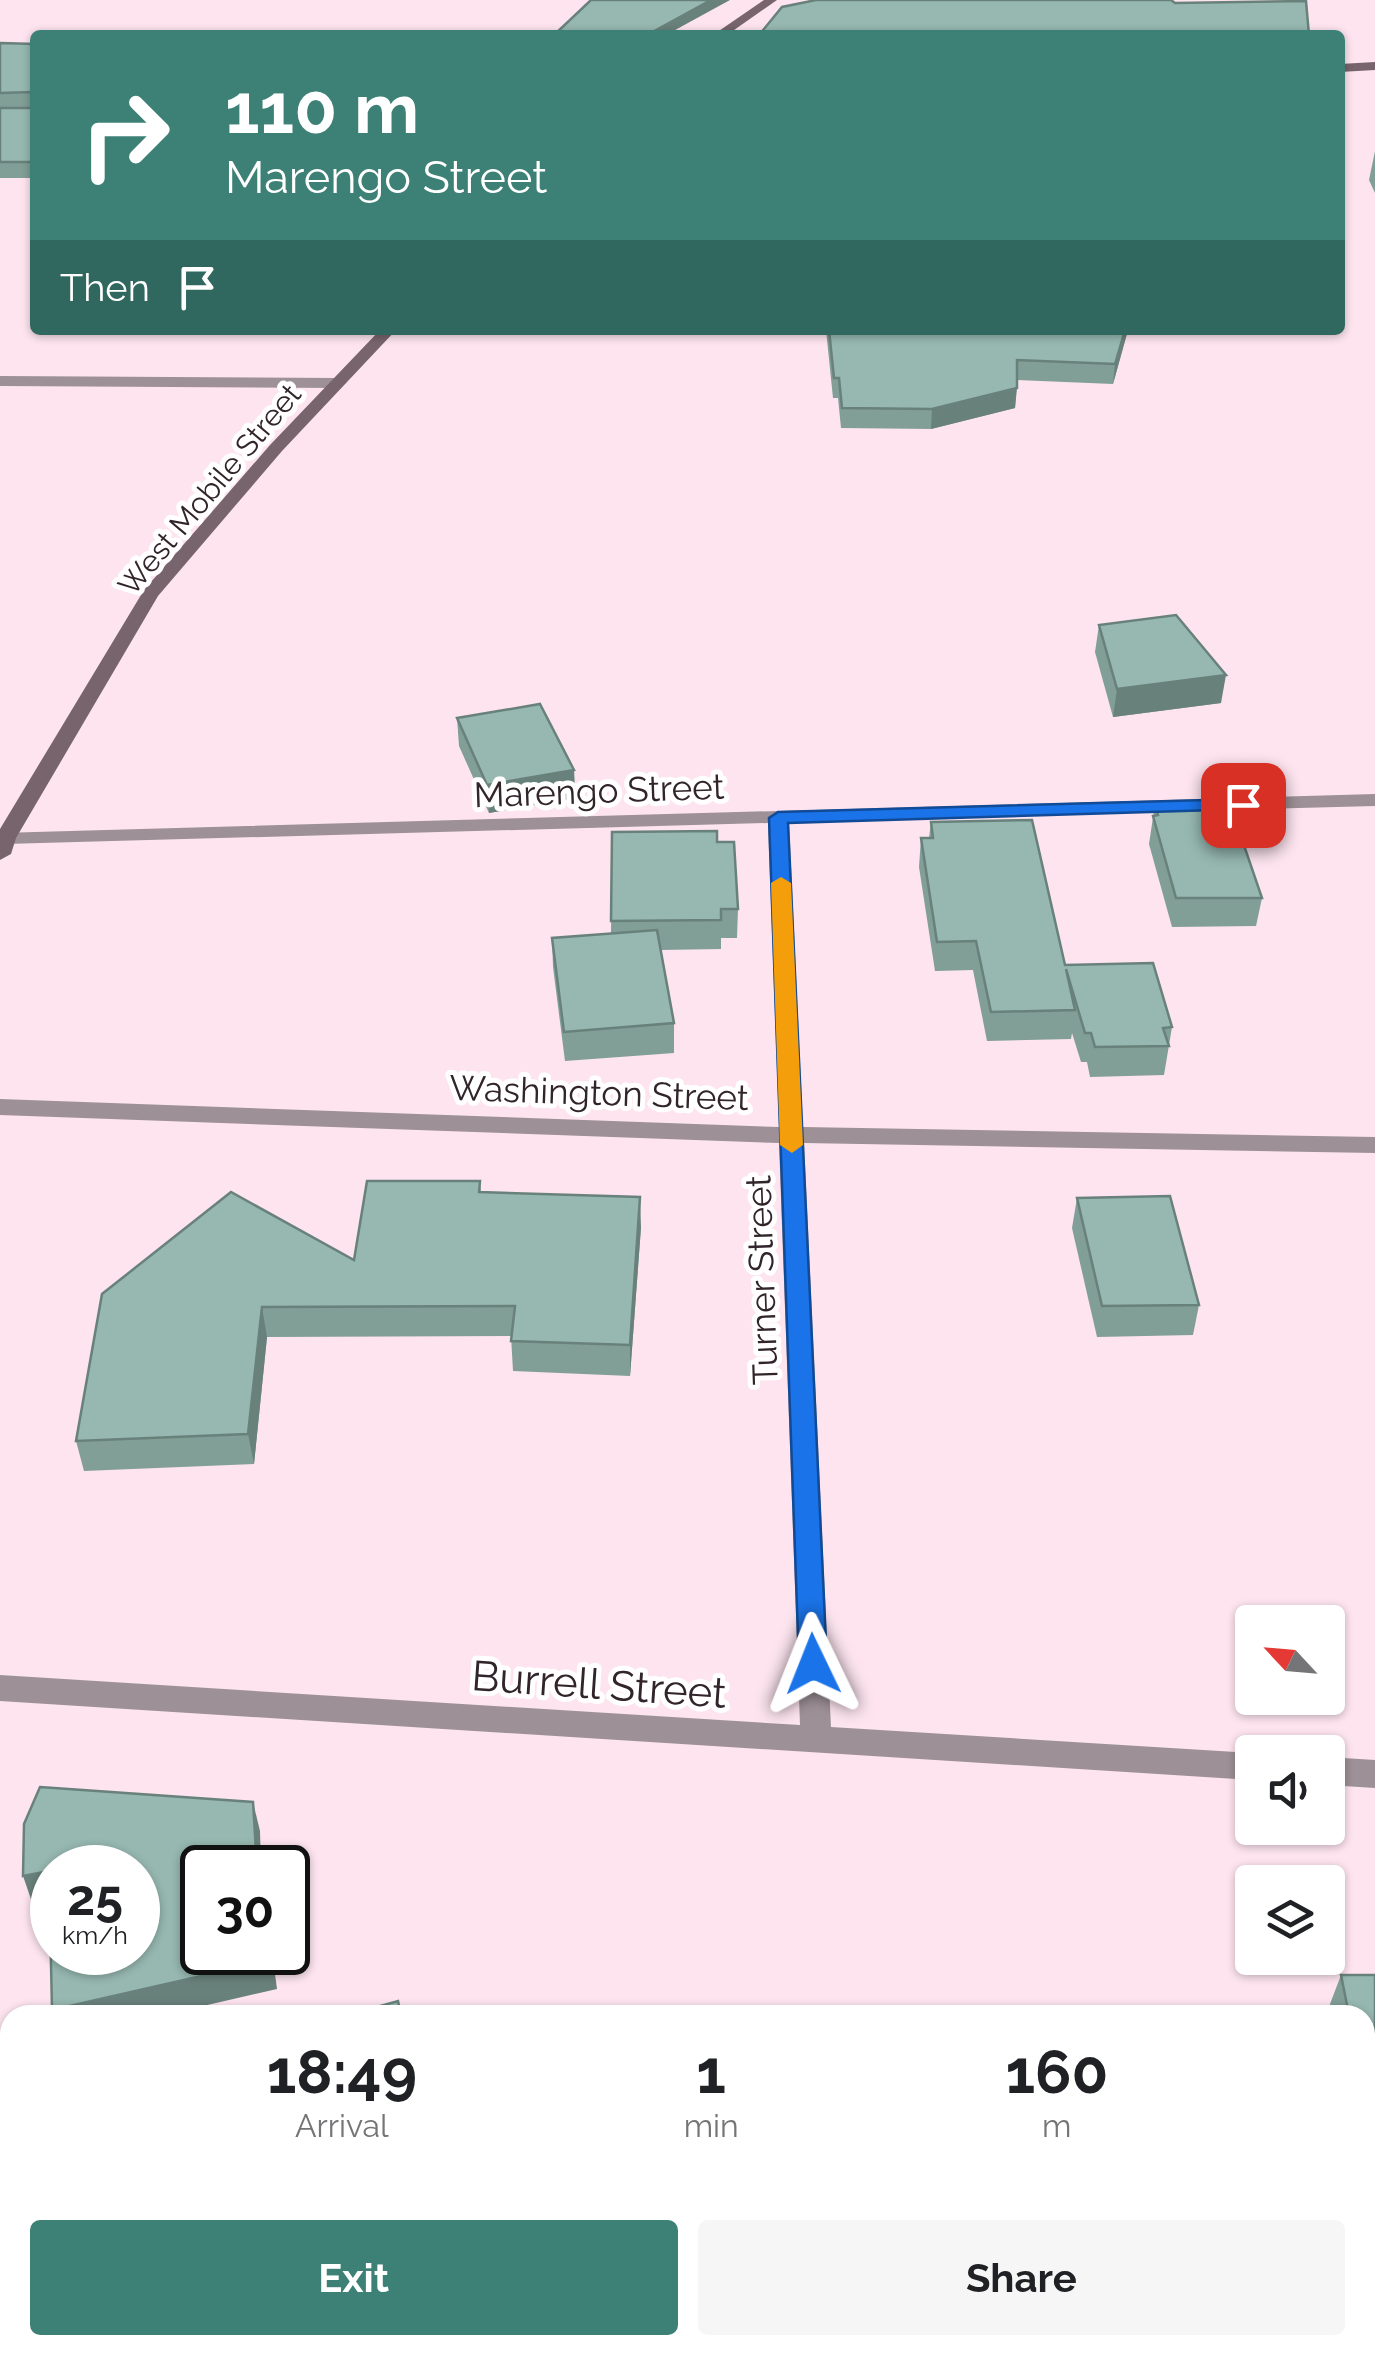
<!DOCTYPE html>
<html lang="en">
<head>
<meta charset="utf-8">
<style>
  :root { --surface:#fff; --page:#f6f6f6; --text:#202124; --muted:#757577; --accent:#3d8176 }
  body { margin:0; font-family:Raleway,sans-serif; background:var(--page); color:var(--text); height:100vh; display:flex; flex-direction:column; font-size:38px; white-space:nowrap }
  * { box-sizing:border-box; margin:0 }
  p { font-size:32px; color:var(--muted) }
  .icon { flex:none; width:55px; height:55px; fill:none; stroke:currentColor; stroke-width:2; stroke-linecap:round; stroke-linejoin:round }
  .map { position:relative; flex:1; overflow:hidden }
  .sheet { position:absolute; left:0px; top:2005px; width:1375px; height:350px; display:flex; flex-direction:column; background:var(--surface); border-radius:30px 30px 0 0; box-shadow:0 2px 8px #0004 }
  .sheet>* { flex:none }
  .hud { position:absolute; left:30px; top:30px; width:1315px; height:305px; border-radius:10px; box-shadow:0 2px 8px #0004; background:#3d8176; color:#fff; overflow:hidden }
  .needle { width:65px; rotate:296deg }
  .buttons { position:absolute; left:1235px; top:1605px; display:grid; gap:20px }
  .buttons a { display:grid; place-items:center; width:110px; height:110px; border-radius:10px; background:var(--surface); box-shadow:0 2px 8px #0004; font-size:50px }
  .speed { position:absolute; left:30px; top:1845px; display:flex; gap:20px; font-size:50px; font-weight:700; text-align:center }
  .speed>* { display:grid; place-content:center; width:130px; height:130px; border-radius:50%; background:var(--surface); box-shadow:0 2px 8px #0004; line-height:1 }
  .speed small { font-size:25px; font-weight:400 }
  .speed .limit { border:5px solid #111; border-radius:15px; background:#fff; color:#111 }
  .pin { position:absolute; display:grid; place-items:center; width:85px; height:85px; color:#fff; margin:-42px; border-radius:20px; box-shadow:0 5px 15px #0006 }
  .me { position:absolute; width:110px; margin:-55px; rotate:358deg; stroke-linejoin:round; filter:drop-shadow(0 0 8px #0008) }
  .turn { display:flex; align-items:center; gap:35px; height:210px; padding:0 30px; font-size:45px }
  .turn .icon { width:130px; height:130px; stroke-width:2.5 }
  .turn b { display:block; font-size:70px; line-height:85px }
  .then { display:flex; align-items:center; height:95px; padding:0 30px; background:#0003; gap:20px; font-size:38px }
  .eta { display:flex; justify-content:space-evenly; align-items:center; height:170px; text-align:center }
  .eta b { font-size:60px; font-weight:700; line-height:70px }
  .button { display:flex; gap:20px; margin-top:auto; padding:20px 30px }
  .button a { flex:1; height:115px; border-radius:10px; background:var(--accent); color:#fff; font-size:40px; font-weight:700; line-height:115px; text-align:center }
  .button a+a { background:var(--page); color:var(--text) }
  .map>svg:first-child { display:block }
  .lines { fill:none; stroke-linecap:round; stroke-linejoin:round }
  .street { fill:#9d9096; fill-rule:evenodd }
  .secondary { fill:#77646d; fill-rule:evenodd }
  .wall { fill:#819e97 }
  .shaded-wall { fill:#69817b }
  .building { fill:#96b8b0; stroke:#69817b; stroke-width:2.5; fill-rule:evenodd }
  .route { fill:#1a73e8; stroke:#114b97; stroke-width:2.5 }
  .slow { fill:#f59e0b }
  .labels { text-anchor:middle; stroke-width:10; stroke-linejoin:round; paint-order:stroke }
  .far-street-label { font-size:30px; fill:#31252b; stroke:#fff }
  .street-label { font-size:35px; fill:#31252b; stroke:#fff }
  .near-street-label { font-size:42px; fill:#31252b; stroke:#fff }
</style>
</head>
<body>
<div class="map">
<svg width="1375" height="2355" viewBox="0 0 1375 2355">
  <rect width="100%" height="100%" fill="#fde4ef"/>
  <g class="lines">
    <g class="street">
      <path d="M 0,376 L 338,378 L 346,383 L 338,388 L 0,386 Z"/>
      <path d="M 1375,794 L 1375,806 L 789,822 L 803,1127 L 1375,1137 L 1375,1153 L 804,1143 L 831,1727 L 1252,1753 L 1252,1780 L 0,1701 L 0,1675 L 800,1725 L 779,1143 L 0,1115 L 0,1099 L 779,1127 L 768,823 L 5,844 L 0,843 L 0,833 Z"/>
      <path d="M 1328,1757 L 1375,1760 L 1375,1788 L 1328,1785 Z"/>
    </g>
    <g class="secondary">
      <path d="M 764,0 L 777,0 L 727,35 L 713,35 Z"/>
      <path d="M 1375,62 L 1375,70 L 1340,72 L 1340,64 Z"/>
      <path d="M 380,330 L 396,330 L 282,451 L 158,596 L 16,838 L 11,854 L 0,860 L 0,829 L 144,590 L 270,445 Z"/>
    </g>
  </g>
  <g class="wall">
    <path d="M 0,43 L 35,44 L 35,178 L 0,178 Z"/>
    <path d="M 1375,151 L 1375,193 L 1369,180 Z"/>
    <path d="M 826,330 L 1128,330 L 1113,384 L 1017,380 L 1015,408 L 931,429 L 841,428 L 838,398 L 833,398 Z"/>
    <path d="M 1099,625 L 1221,703 L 1113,717 L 1095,652 Z"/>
    <path d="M 457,718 L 574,770 L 575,798 L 489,813 L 459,746 Z"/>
    <path d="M 1155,804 L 1226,816 L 1262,898 L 1256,926 L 1172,927 L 1149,844 Z"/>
    <path d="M 931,822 L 1065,965 L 1172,1027 L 1164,1075 L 1090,1077 L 1087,1062 L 1081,1062 L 1072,1033 L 1071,1039 L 987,1041 L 973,970 L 935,971 L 919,867 L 921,838 L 929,838 Z"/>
    <path d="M 612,832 L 717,842 L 738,909 L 737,938 L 721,938 L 721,949 L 661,950 L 674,1023 L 674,1053 L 565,1061 L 553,967 L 552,938 L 611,934 Z"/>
    <path d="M 480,1181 L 481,1192 L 641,1227 L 630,1376 L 513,1371 L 511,1336 L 267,1337 L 254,1464 L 84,1471 L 76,1441 L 102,1294 L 354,1260 Z"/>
    <path d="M 1077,1198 L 1199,1305 L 1193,1335 L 1097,1337 L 1072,1228 Z"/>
    <path d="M 1341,1975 L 1375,1975 L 1375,2227 L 1365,2177 L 1365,2015 L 1333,2015 L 1330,2004 Z"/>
    <path d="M 1107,2345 L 1260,2345 L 1262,2355 L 1108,2355 Z"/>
  </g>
  <g class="shaded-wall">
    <path d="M 711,0 L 730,0 L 666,35 L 647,35 Z"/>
    <path d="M 1125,330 L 1128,330 L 1113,384 L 1115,364 Z"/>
    <path d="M 1017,388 L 1015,408 L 931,429 L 932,409 Z"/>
    <path d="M 1226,675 L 1221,703 L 1113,717 L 1117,689 Z"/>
    <path d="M 574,770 L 575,798 L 489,813 L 487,785 Z"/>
    <path d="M 640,1197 L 641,1227 L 630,1376 L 630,1345 Z"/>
    <path d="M 262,1307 L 267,1337 L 254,1464 L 248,1434 Z"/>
    <path d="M 253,1802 L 260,1831 L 261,1868 L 257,1868 L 255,1855 Z"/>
    <path d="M 49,1871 L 52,1901 L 33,1905 L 23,1876 Z"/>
    <path d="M 272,1952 L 277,1989 L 164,2015 L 53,2015 L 52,2010 Z"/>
  </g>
  <g class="building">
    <path d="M 591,0 L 711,0 L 647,35 L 554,35 Z"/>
    <path d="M 816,0 L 1171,0 L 1175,3 L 1306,1 L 1309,35 L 759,35 L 782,7 Z"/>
    <path d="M 0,43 L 35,44 L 35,95 L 32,92 L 0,93 Z"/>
    <path d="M 35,99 L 35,162 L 0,162 L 0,108 L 32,108 Z"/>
    <path d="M 829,330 L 1125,330 L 1115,364 L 1017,360 L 1017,388 L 932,409 L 842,408 L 839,378 L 834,378 Z"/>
    <path d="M 1176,615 L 1226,675 L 1117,689 L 1099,625 Z"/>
    <path d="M 540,704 L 574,770 L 487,785 L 457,718 Z"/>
    <path d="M 1155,804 L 1222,804 L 1226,816 L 1234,816 L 1262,898 L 1176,898 L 1153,816 L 1158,815 Z"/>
    <path d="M 1032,820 L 1065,965 L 1153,963 L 1172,1027 L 1163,1028 L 1169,1046 L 1095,1047 L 1091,1033 L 1085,1033 L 1066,969 L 1075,1010 L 991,1012 L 976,941 L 937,942 L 921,838 L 933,838 L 931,822 Z"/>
    <path d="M 717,831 L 717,842 L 734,842 L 738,909 L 721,909 L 721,920 L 611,921 L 612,832 Z"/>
    <path d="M 657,930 L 674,1023 L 564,1032 L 552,938 Z"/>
    <path d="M 367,1181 L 480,1181 L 479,1192 L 640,1197 L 630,1345 L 511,1341 L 515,1306 L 262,1307 L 248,1434 L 76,1441 L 102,1294 L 231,1192 L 354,1260 Z"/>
    <path d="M 1170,1196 L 1199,1305 L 1102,1306 L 1077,1198 Z"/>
    <path d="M 40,1787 L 253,1802 L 257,1868 L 202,1868 L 202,1952 L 270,1952 L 271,1960 L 52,2010 L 49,1871 L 23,1876 L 24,1824 ZM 52,1868 L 138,1868 L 138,1952 L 52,1952 Z"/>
    <path d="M 1341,1975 L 1375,1975 L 1375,2143 L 1365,2094 L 1365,2015 L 1349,2015 Z"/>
    <path d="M 398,2001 L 401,2015 L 348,2015 Z"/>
    <path d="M 1118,2345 L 1260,2345 L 1262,2355 L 1119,2355 Z"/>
  </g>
  <path class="route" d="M 1243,799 L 1249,801 L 1249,809 L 788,823 L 827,1664 L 823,1672 L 813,1676 L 803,1672 L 799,1664 L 769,818 L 778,812 Z"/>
  <path class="slow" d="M 781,877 L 791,883 L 803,1145 L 792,1153 L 780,1145 L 771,883 Z"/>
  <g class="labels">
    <g class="far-street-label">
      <text transform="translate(210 490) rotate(-50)" y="10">West Mobile Street</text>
    </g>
    <g class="street-label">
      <text transform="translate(599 791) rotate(-2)" y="12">Marengo Street</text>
      <text transform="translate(599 1093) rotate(2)" y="12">Washington Street</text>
      <text transform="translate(762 1280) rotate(-92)" y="12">Turner Street</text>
    </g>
    <g class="near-street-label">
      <text transform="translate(599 1684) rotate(4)" y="15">Burrell Street</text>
    </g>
  </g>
</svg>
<div class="buttons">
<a><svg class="needle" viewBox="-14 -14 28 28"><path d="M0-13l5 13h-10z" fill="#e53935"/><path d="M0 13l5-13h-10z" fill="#757577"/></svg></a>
<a><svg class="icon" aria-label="sound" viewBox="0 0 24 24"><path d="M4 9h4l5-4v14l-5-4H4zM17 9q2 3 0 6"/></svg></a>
<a><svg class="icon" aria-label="layers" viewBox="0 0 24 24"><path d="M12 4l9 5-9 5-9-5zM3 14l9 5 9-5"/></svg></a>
</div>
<div class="speed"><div>25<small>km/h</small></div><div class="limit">30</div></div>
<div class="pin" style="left:1243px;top:805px;background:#d93025"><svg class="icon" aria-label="arrive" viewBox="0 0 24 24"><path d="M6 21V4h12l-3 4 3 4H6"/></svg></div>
<svg class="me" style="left:813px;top:1664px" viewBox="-20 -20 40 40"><path d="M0-17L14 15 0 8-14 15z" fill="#1a73e8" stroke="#fff" stroke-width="4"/></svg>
<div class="hud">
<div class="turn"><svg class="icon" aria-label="right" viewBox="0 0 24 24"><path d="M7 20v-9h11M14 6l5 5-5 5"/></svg><div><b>110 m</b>Marengo Street</div></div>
<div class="then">Then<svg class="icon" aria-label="arrive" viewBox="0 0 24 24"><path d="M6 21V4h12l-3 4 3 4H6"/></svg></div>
</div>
<section class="sheet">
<div class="eta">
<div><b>18:49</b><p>Arrival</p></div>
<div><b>1</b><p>min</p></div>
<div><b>160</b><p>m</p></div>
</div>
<div class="button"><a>Exit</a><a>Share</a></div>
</section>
</div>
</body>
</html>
